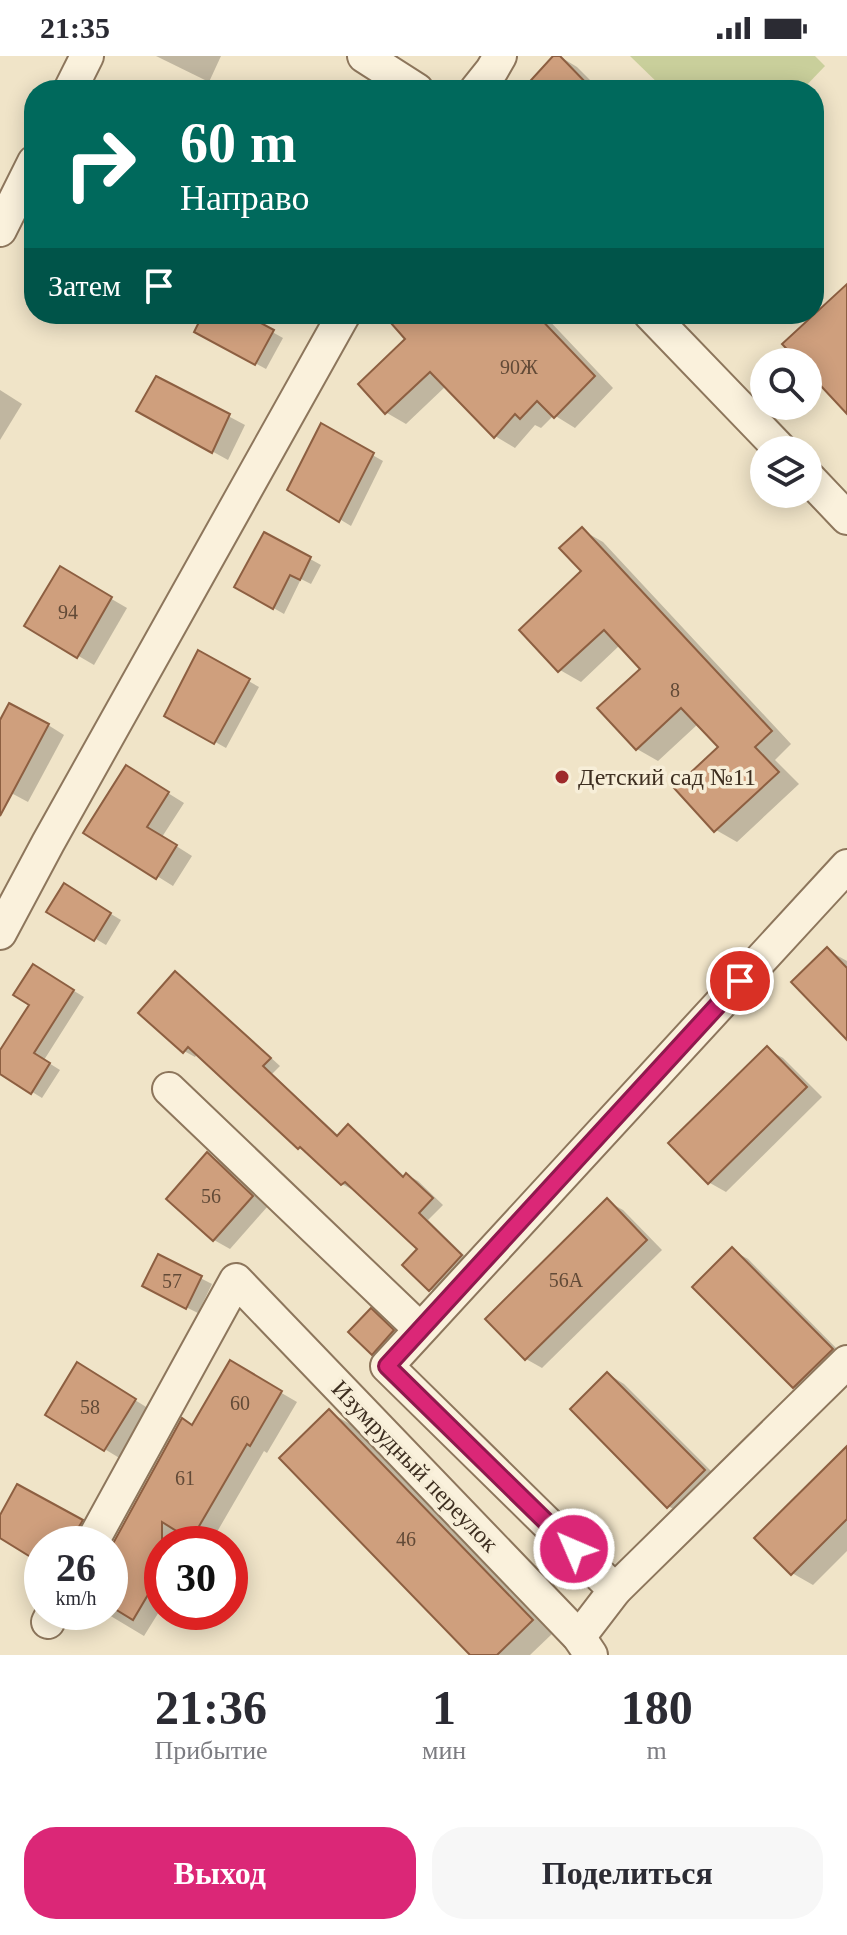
<!DOCTYPE html>
<html lang="ru">
<head>
<meta charset="utf-8">
<style>
  :root { --surface:#fff; --page:#f7f7f7; --text:#2b2b33; --muted:#7c7c81; --accent:#db2777 }
  body { margin:0; font-family:Georgia,serif; background:var(--page); color:var(--text); height:100vh; display:flex; flex-direction:column; font-size:30px; white-space:nowrap }
  * { box-sizing:border-box; margin:0 }
  p { font-size:26px; color:var(--muted) }
  .icon { flex:none; width:44px; height:44px; fill:none; stroke:currentColor; stroke-width:2; stroke-linecap:round; stroke-linejoin:round }
  .map { position:relative; height:1599px; overflow:hidden }
  .drawer { display:flex; flex-direction:column; background:var(--surface); flex:1 }
  .drawer>* { flex:none }
  .banner { position:absolute; left:24px; top:24px; width:800px; height:244px; border-radius:32px; box-shadow:0 4px 20px #0003; background:#00695c; color:#fff; overflow:hidden }
  .fabs { position:absolute; left:750px; top:292px; display:grid; gap:16px }
  .fabs a { display:grid; place-items:center; width:72px; height:72px; border-radius:50%; background:var(--surface); box-shadow:0 4px 20px #0003; font-size:40px }
  .speed { position:absolute; left:24px; top:1470px; display:flex; gap:16px; font-size:40px; font-weight:700; text-align:center }
  .speed>* { display:grid; place-content:center; width:104px; height:104px; border-radius:50%; background:var(--surface); box-shadow:0 4px 20px #0003; line-height:1 }
  .speed small { font-size:20px; font-weight:400 }
  .speed .limit { border:12px solid #d22; background:#fff; color:#111 }
  .pin { position:absolute; display:grid; place-items:center; width:68px; height:68px; color:#fff; margin:-34px; border:4px solid #fff; border-radius:50%; box-shadow:0 2px 8px #0007 }
  .me { position:absolute; width:88px; margin:-44px; rotate:315deg; stroke-linejoin:round; filter:drop-shadow(0 0 6px #0008) }
  .turn { display:flex; align-items:center; gap:28px; height:168px; padding:0 24px; font-size:36px }
  .turn .icon { width:104px; height:104px; stroke-width:2.5 }
  .turn b { display:block; font-size:56px; line-height:68px }
  .then { display:flex; align-items:center; height:76px; padding:0 24px; background:#0003; gap:16px; font-size:30px }
  .eta { display:flex; justify-content:space-evenly; align-items:center; height:136px; text-align:center }
  .eta b { font-size:48px; font-weight:700; line-height:56px }
  .cta { display:flex; gap:16px; margin-top:auto; padding:16px 24px }
  .cta a { flex:1; height:92px; border-radius:32px; background:var(--accent); color:#fff; font-size:32px; font-weight:700; line-height:92px; text-align:center }
  .cta a+a { background:var(--page); color:var(--text) }
  .status { display:flex; justify-content:space-between; align-items:center; height:56px; padding:0 40px; background:var(--surface); direction:ltr }
  .status svg { height:22px; fill:currentColor }
  .map>svg:first-child { display:block }
  .green { fill:#c9cf9b }
  .shadow { fill:#0003 }
  .building { fill:#cf9f7d; stroke:#8d5f41; stroke-width:2 }
  .lines { fill:none; stroke-linecap:round; stroke-linejoin:round }
  .street-casing { stroke:#8d765c; stroke-width:36 }
  .street { stroke:#faf1dc; stroke-width:32 }
  .route-casing { stroke:#8e194d; stroke-width:20 }
  .route { stroke:#db2777; stroke-width:14 }
  .poi-dot { fill:#9e2a2b; stroke:#f7eed8; stroke-width:3 }
  .labels { text-anchor:middle; stroke-width:7; stroke-linejoin:round; paint-order:stroke }
  .number-label { font-size:20px; fill:#624a37 }
  .poi-label { font-size:24px; fill:#3d2e20; stroke:#f7eed8; text-anchor:start }
  .street-label { font-size:24px; fill:#3d2e20; stroke:#f7eed8 }
</style>
</head>
<body>
<div class="status"><b>21:35</b><svg viewBox="0 0 49 12"><path d="M0 12V9h3v3zM5 12V6h3v6zM10 12V3h3v9zM15 12V0h3v12zM26 1h20v11H26zM47 4h2v5h-2z"/></svg></div>
<div class="map">
<svg width="847" height="1599" viewBox="0 0 847 1599">
  <rect width="100%" height="100%" fill="#f0e4c8"/>
  <path class="green" d="M 630,0 L 815,0 L 825,10 L 802,34 L 665,34 Z"/>
  <g class="shadow">
    <path d="M 156,0 L 221,0 L 209,26 Z"/>
    <path d="M 555,0 L 559,0 L 577,11 L 600,34 L 530,34 Z"/>
    <path d="M 206,258 L 240,258 L 283,282 L 266,313 L 197,275 Z"/>
    <path d="M 386,258 L 543,258 L 613,332 L 575,372 L 554,359 L 541,372 L 535,369 L 515,392 L 495,380 L 446,330 L 406,368 L 387,357 L 361,328 L 408,283 Z"/>
    <path d="M 157,322 L 245,369 L 228,404 L 139,355 Z"/>
    <path d="M 0,334 L 22,348 L 0,384 Z"/>
    <path d="M 321,370 L 383,405 L 351,470 L 290,433 Z"/>
    <path d="M 582,474 L 603,486 L 791,688 L 775,704 L 799,728 L 737,786 L 716,774 L 720,691 L 698,668 L 658,705 L 637,693 L 642,613 L 620,589 L 581,626 L 560,614 L 584,515 Z"/>
    <path d="M 265,478 L 321,509 L 311,528 L 301,523 L 284,558 L 237,531 Z"/>
    <path d="M 60,513 L 127,552 L 94,609 L 27,570 Z"/>
    <path d="M 199,597 L 259,631 L 226,692 L 167,659 Z"/>
    <path d="M 0,669 L 48,669 L 64,679 L 28,746 L 0,731 Z"/>
    <path d="M 142,721 L 184,747 L 162,781 L 192,800 L 173,830 L 86,776 Z"/>
    <path d="M 64,830 L 121,864 L 106,889 L 49,855 Z"/>
    <path d="M 827,894 L 847,905 L 847,981 Z"/>
    <path d="M 33,910 L 84,941 L 44,1004 L 60,1014 L 42,1042 L 0,1016 L 0,998 L 32,948 Z"/>
    <path d="M 175,918 L 186,924 L 280,1010 L 272,1018 L 339,1080 L 348,1071 L 359,1077 L 405,1121 L 407,1119 L 418,1125 L 443,1149 L 428,1164 L 471,1206 L 440,1239 L 430,1233 L 420,1193 L 355,1132 L 353,1134 L 342,1128 L 309,1098 L 299,1092 L 198,997 L 195,1001 L 184,995 Z"/>
    <path d="M 767,993 L 783,1002 L 822,1041 L 726,1136 L 710,1127 L 671,1087 Z"/>
    <path d="M 208,1099 L 224,1108 L 268,1150 L 230,1193 L 214,1184 Z"/>
    <path d="M 607,1145 L 623,1154 L 662,1194 L 542,1312 L 526,1303 Z"/>
    <path d="M 732,1194 L 748,1203 L 847,1303 L 810,1340 L 794,1331 L 695,1231 Z"/>
    <path d="M 159,1201 L 212,1228 L 198,1257 L 155,1236 Z"/>
    <path d="M 371,1254 L 382,1261 L 403,1282 L 384,1303 L 373,1297 Z"/>
    <path d="M 230,1307 L 297,1346 L 267,1397 L 264,1395 L 210,1488 L 162,1488 L 162,1551 L 144,1580 L 104,1556 L 110,1556 L 110,1497 L 193,1371 Z"/>
    <path d="M 93,1318 L 151,1354 L 121,1403 L 47,1358 Z"/>
    <path d="M 608,1318 L 624,1328 L 720,1424 L 684,1459 L 668,1450 Z"/>
    <path d="M 329,1356 L 350,1368 L 553,1577 L 530,1599 L 473,1599 Z"/>
    <path d="M 847,1393 L 847,1495 L 813,1529 L 792,1517 Z"/>
    <path d="M 18,1431 L 98,1475 L 90,1488 L 42,1488 L 42,1506 L 0,1480 L 0,1463 Z"/>
  </g>
  <g class="building">
    <path d="M 553,0 L 560,0 L 593,34 L 522,34 Z"/>
    <path d="M 847,228 L 847,358 L 808,316 L 808,306 L 799,306 L 782,288 Z"/>
    <path d="M 203,258 L 244,258 L 274,274 L 255,309 L 194,276 Z"/>
    <path d="M 383,258 L 536,258 L 595,320 L 554,362 L 537,345 L 520,363 L 515,358 L 494,382 L 430,316 L 385,358 L 358,328 L 405,283 Z"/>
    <path d="M 156,320 L 230,358 L 212,397 L 136,355 Z"/>
    <path d="M 321,367 L 374,397 L 339,466 L 287,434 Z"/>
    <path d="M 582,471 L 772,675 L 755,691 L 779,716 L 714,776 L 674,732 L 718,691 L 681,652 L 636,694 L 597,652 L 640,613 L 604,574 L 558,616 L 519,574 L 581,515 L 559,492 Z"/>
    <path d="M 264,476 L 311,501 L 300,524 L 290,519 L 273,553 L 234,531 Z"/>
    <path d="M 60,510 L 112,541 L 77,602 L 24,570 Z"/>
    <path d="M 198,594 L 250,623 L 214,688 L 164,660 Z"/>
    <path d="M 9,647 L 49,668 L 0,760 L 0,664 Z"/>
    <path d="M 126,709 L 169,736 L 147,771 L 177,789 L 156,823 L 83,777 Z"/>
    <path d="M 64,827 L 111,857 L 94,885 L 46,856 Z"/>
    <path d="M 827,891 L 847,912 L 847,984 L 791,926 Z"/>
    <path d="M 33,908 L 74,934 L 34,997 L 50,1007 L 31,1038 L 0,1018 L 0,994 L 29,949 L 13,939 Z"/>
    <path d="M 175,915 L 271,1002 L 263,1010 L 337,1080 L 348,1068 L 403,1121 L 406,1117 L 433,1142 L 419,1157 L 462,1199 L 429,1235 L 402,1209 L 417,1193 L 345,1126 L 341,1129 L 300,1091 L 298,1093 L 188,991 L 183,997 L 138,957 Z"/>
    <path d="M 767,990 L 807,1031 L 708,1128 L 668,1087 Z"/>
    <path d="M 207,1096 L 253,1140 L 213,1185 L 166,1143 Z"/>
    <path d="M 607,1142 L 647,1184 L 525,1304 L 485,1263 Z"/>
    <path d="M 732,1191 L 833,1293 L 793,1332 L 692,1231 Z"/>
    <path d="M 158,1198 L 202,1220 L 186,1253 L 142,1230 Z"/>
    <path d="M 371,1252 L 394,1274 L 372,1299 L 348,1276 Z"/>
    <path d="M 230,1304 L 282,1335 L 250,1390 L 247,1388 L 191,1484 L 162,1466 L 162,1515 L 133,1564 L 110,1550 L 110,1493 L 182,1362 L 192,1369 Z"/>
    <path d="M 77,1306 L 136,1343 L 104,1395 L 45,1359 Z"/>
    <path d="M 607,1316 L 705,1414 L 667,1452 L 570,1353 Z"/>
    <path d="M 329,1353 L 533,1564 L 497,1599 L 470,1599 L 279,1402 Z"/>
    <path d="M 847,1390 L 847,1463 L 791,1519 L 754,1482 Z"/>
    <path d="M 17,1428 L 83,1464 L 74,1479 L 72,1488 L 42,1488 L 42,1508 L 0,1482 L 0,1459 Z"/>
  </g>
  <g class="lines">
    <g class="street-casing">
      <g id="street">
        <path d="M 364,0 L 417,34"/>
        <path d="M 70,34 L 87,0"/>
        <path d="M 476,34 L 492,14 L 500,0"/>
        <path d="M 0,174 L 34,106"/>
        <path d="M 650,258 L 781,394"/>
        <path d="M 808,421 L 847,462"/>
        <path d="M 0,877 L 48,787 L 344,258"/>
        <path d="M 169,1033 L 420,1273"/>
        <path d="M 91,1488 L 236,1224 L 579,1581 L 591,1599"/>
        <path d="M 615,1534 L 387,1310 L 847,810"/>
        <path d="M 48,1566 L 53,1556"/>
        <path d="M 579,1581 L 615,1534 L 847,1306"/>
      </g>
    </g>
    <use href="#street" class="street"/>
  </g>
  <g class="lines">
    <g class="route-casing">
      <path id="route" d="M 574,1493 L 387,1310 L 740,925"/>
    </g>
    <use href="#route" class="route"/>
  </g>
  <circle class="poi-dot" cx="562" cy="721" r="8"/>
  <g class="labels">
    <g class="number-label">
      <text x="519" y="318">90Ж</text>
      <text x="68" y="563">94</text>
      <text x="675" y="641">8</text>
      <text x="211" y="1147">56</text>
      <text x="566" y="1231">56А</text>
      <text x="172" y="1232">57</text>
      <text x="240" y="1354">60</text>
      <text x="90" y="1358">58</text>
      <text x="185" y="1429">61</text>
      <text x="406" y="1490">46</text>
    </g>
    <g class="poi-label">
      <text x="578" y="729">Детский сад №11</text>
    </g>
    <g class="street-label">
      <text transform="translate(415 1410) rotate(46)" y="8">Изумрудный переулок</text>
    </g>
  </g>
</svg>
<div class="fabs">
<a><svg class="icon" aria-label="search" viewBox="0 0 24 24"><circle cx="10" cy="10" r="6"/><path d="M15 15l6 6"/></svg></a>
<a><svg class="icon" aria-label="layers" viewBox="0 0 24 24"><path d="M12 4l9 5-9 5-9-5zM3 14l9 5 9-5"/></svg></a>
</div>
<div class="speed"><div>26<small>km/h</small></div><div class="limit">30</div></div>
<div class="pin" style="left:740px;top:925px;background:#d93025"><svg class="icon" aria-label="arrive" viewBox="0 0 24 24"><path d="M6 21V4h12l-3 4 3 4H6"/></svg></div>
<svg class="me" style="left:574px;top:1493px" viewBox="-20 -20 40 40"><circle r="17" fill="#db2777" stroke="#fff" stroke-width="3"/><path d="M0-11L8 9 0 5-8 9z" fill="#fff"/></svg>
<div class="banner">
<div class="turn"><svg class="icon" aria-label="right" viewBox="0 0 24 24"><path d="M7 20v-9h11M14 6l5 5-5 5"/></svg><div><b>60 m</b>Направо</div></div>
<div class="then">Затем<svg class="icon" aria-label="arrive" viewBox="0 0 24 24"><path d="M6 21V4h12l-3 4 3 4H6"/></svg></div>
</div>
</div>
<section class="drawer">
<div class="eta">
<div><b>21:36</b><p>Прибытие</p></div>
<div><b>1</b><p>мин</p></div>
<div><b>180</b><p>m</p></div>
</div>
<div class="cta"><a>Выход</a><a>Поделиться</a></div>
</section>
</body>
</html>
